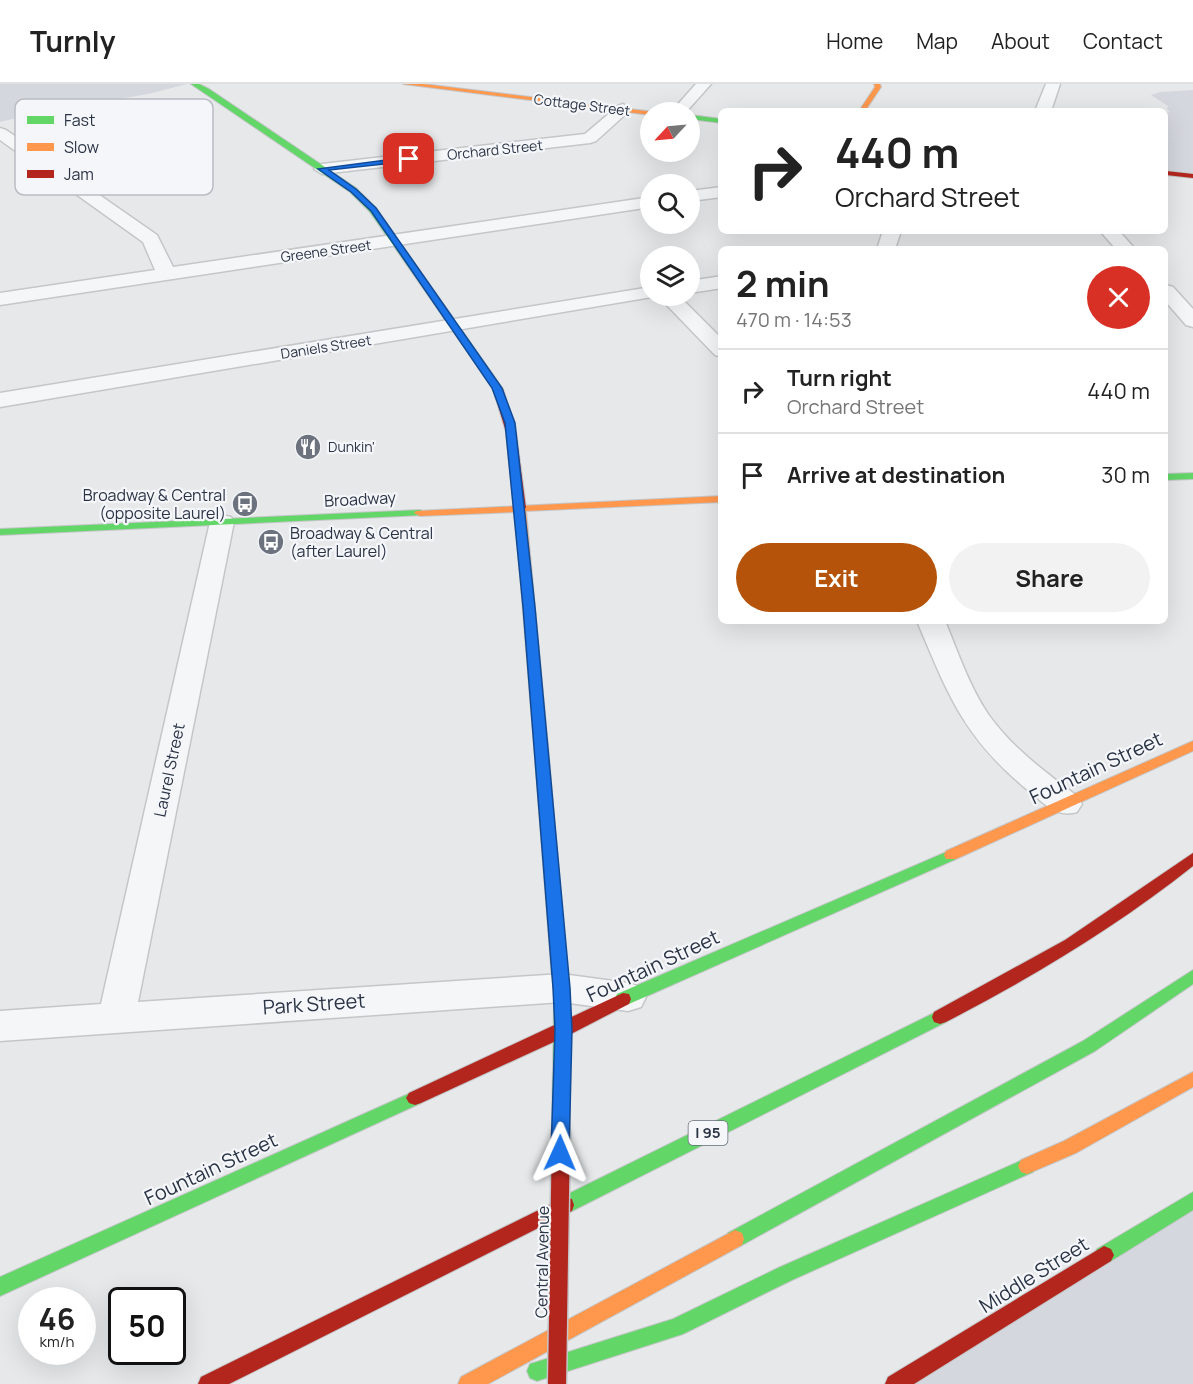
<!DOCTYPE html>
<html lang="en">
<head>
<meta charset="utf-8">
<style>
  :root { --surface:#fff; --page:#f2f2f2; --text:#222; --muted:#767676; --line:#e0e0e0; --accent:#b45309 }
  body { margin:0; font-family:Manrope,sans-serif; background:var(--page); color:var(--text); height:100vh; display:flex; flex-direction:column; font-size:22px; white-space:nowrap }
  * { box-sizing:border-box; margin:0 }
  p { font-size:20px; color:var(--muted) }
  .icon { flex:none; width:33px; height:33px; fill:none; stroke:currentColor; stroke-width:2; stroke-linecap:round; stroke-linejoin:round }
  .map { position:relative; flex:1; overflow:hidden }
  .details { position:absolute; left:718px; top:162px; width:450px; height:378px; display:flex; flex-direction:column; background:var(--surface); border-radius:9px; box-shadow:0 6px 24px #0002 }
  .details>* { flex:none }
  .banner { position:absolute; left:718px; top:24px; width:450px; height:126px; border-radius:9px; box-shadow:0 6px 24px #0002; background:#fff; color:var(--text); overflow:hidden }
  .needle { width:39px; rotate:244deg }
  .controls { position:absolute; left:640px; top:18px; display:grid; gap:12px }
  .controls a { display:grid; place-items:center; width:60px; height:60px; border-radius:50%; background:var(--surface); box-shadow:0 6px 24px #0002; font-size:30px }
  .speed { position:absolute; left:18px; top:1203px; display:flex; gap:12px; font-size:30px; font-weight:700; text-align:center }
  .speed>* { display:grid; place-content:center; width:78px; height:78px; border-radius:50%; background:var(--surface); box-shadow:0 6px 24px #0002; line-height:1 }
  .speed small { font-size:15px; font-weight:400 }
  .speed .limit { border:3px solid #111; border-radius:9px; background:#fff; color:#111 }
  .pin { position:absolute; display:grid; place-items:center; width:51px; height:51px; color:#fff; margin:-26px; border-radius:12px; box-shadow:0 3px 9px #0006 }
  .me { position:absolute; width:66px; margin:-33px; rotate:1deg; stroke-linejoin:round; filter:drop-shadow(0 0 4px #0008) }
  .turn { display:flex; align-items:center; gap:21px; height:126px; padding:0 18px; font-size:27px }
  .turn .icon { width:78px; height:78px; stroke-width:2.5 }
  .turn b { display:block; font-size:42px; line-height:51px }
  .round { display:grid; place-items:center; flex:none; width:63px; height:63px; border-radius:32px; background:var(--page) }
  .headline { display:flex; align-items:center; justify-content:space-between; height:102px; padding:0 18px }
  h1 { font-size:36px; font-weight:700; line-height:45px }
  .button { display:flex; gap:12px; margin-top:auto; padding:12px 18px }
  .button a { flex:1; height:69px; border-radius:36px; background:var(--accent); color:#fff; font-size:24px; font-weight:700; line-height:69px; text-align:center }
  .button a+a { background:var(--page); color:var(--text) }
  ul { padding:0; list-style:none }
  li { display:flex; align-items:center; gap:18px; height:84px; padding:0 18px; border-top:2px solid var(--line) }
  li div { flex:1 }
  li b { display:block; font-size:22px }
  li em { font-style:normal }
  header { display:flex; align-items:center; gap:36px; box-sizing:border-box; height:84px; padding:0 30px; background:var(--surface); border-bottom:2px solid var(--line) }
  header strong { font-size:28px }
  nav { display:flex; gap:33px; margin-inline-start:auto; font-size:21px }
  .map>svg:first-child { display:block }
  .built { fill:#d4d7dd }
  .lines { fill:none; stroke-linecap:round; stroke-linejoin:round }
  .street-casing { stroke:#c4c6c8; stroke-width:3 }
  .fast-casing { stroke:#c4c6c8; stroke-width:2 }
  .slow-casing { stroke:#c4c6c8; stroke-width:2 }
  .jam-casing { stroke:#c4c6c8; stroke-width:2 }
  .street { fill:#f5f6f7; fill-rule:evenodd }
  .fast { fill:#63d668; fill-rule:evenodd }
  .slow { fill:#ff974d; fill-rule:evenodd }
  .jam { fill:#b3261e; fill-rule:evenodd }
  .jam-bridge-casing { stroke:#c4c6c8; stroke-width:21; stroke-linecap:butt }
  .jam-bridge { stroke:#b3261e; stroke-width:18 }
  .route { fill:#1a73e8; stroke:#114b97; stroke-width:1.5 }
  .labels { text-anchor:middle; stroke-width:4.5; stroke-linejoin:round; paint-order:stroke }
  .far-street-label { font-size:14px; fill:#2b3445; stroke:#f4f6f9 }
  .far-poi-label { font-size:14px; fill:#2b3445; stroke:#f4f6f9; text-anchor:start }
  .shield { fill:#f4f6f9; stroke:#676e7b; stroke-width:1.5 }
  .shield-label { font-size:15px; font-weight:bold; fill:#2b3445 }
  .poi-label { font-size:16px; fill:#2b3445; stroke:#f4f6f9; text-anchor:end }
  .street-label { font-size:16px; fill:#2b3445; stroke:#f4f6f9 }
  .near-street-label { font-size:20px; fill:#2b3445; stroke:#f4f6f9 }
  .key { fill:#f4f6f9; stroke:#b8bcc3; stroke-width:1.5 }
  .key-label { font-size:16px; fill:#2b3445 }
</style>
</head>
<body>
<header>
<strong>Turnly</strong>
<nav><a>Home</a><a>Map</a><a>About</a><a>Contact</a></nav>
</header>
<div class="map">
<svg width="1193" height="1300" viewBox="0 0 1193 1300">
  <rect width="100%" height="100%" fill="#e6e8ea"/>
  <g class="built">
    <path d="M 0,0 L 187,0 L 148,10 L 71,23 L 70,26 L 60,29 L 47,27 L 0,38 Z"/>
    <path d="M 1193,6 L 1193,89 L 1166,86 L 1166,29 L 1170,28 L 1167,25 L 1168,22 L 1151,11 L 1160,8 Z"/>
    <path d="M 1193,1111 L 1193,1300 L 900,1300 Z"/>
  </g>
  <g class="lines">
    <g class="street-casing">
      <g id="street">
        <path d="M 696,0 L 711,0 L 686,28 L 671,28 Z"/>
        <path d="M 1046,0 L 1060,0 L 1051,27 L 1035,27 Z"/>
        <path d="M 623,20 L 631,25 L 628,28 L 596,57 L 590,59 L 322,90 L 314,85 L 322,80 L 585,50 L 618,22 Z"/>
        <path d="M 0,44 L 6,46 L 157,151 L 173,183 L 651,113 L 651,123 L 0,221 L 0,209 L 155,186 L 143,158 L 0,56 Z"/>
        <path d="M 722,103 L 722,113 L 690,117 L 690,107 Z"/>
        <path d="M 883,147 L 901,147 L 895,165 L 877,165 Z"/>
        <path d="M 1100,147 L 1119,147 L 1135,165 L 1116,165 Z"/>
        <path d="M 722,192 L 722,204 L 690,209 L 690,197 Z"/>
        <path d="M 1166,201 L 1173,203 L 1193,225 L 1193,243 L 1186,241 L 1166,218 Z"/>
        <path d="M 651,203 L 651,212 L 679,212 L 722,255 L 722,273 L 715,271 L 658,212 L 0,323 L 0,309 Z"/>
        <path d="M 222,431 L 231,433 L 234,438 L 138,918 L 562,890 L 628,899 L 641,903 L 646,913 L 641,923 L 628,927 L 562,918 L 0,957 L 0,927 L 101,920 L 210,438 L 213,433 Z"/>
        <path d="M 917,537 L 945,537 C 958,568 969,602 988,630 C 1011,663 1045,688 1077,712 L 1082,720 L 1077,728 C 1057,734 1045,720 1030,708 C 964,654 949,613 917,537 Z"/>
      </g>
    </g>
    <g class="fast-casing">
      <g id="fast">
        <path d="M 191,0 L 199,0 L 209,5 L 356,104 L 376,124 L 503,305 L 501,307 L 495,307 L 370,128 L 350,108 Z"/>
        <path d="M 690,31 L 722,35 L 722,39 L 690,35 Z"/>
        <path d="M 1193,389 L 1193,395 L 1166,396 L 1166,390 Z"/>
        <path d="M 420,426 L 426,429 L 424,431 L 0,451 L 0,445 Z"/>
        <path d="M 951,766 L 956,767 L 958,771 L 956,775 L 629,920 L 623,921 L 617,920 L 615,915 L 617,910 Z"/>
        <path d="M 1193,886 L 1193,900 L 1095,967 L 742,1161 L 735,1164 L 728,1161 L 726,1155 L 728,1149 L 1083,957 Z"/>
        <path d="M 562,913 L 568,915 L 570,920 L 570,1046 L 567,1051 L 561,1054 L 555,1051 L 552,1046 L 554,920 L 556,915 Z"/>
        <path d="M 940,926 L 946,928 L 948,933 L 946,938 L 572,1127 L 565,1129 L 558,1127 L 556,1121 L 558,1115 Z"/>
        <path d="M 415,1007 L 421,1009 L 424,1014 L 421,1019 L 0,1212 L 0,1193 Z"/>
        <path d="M 1027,1074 L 1033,1076 L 1036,1082 L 1033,1088 L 792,1196 L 683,1250 L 537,1297 L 530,1294 L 527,1287 L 530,1280 L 673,1235 L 778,1184 Z"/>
        <path d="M 1193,1108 L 1193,1126 L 1111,1177 L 1104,1180 L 1097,1177 L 1094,1171 L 1097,1165 Z"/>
      </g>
    </g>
    <g class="slow-casing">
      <g id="slow">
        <path d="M 403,0 L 423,0 L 654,28 L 651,28 L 651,31 Z"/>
        <path d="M 874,0 L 880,0 L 881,3 L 865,27 L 859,27 L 875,3 Z"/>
        <path d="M 722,412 L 722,418 L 526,427 L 549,674 L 547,677 L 537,677 L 535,674 L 515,428 L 420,432 L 414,429 L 416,427 Z"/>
        <path d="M 1193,657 L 1193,667 L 956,775 L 946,775 L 944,771 L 946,767 Z"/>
        <path d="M 1193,988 L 1193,1003 L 1076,1069 L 1027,1090 L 1021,1088 L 1018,1082 L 1021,1076 L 1064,1057 Z"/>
        <path d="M 735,1146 L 742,1149 L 744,1155 L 742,1161 L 488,1300 L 458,1300 L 461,1293 Z"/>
      </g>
    </g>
    <g class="jam-casing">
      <g id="jam">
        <path d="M 1166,87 L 1193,90 L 1193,94 L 1166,91 Z"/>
        <path d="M 498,302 L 503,305 L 516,348 L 526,424 L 520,427 L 514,424 L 506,348 L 493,305 Z"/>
        <path d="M 542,669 L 549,674 L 570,920 L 568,925 L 562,927 L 556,925 L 554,920 L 535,674 Z"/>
        <path d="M 1193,769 L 1193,782 C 1116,843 1033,893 946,938 L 940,940 L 934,938 L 932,933 L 934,928 L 1065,856 Z"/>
        <path d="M 623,909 L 629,910 L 631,915 L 629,920 L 569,951 L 421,1019 L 415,1021 L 409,1019 L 406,1014 L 409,1009 Z"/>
        <path d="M 565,1113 L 572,1115 L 574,1121 L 572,1127 L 229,1300 L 198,1300 L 201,1293 Z"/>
        <path d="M 1104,1162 L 1111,1165 L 1114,1171 L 1111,1177 L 914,1300 L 885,1300 L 888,1293 Z"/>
      </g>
    </g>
    <use href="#street" class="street"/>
    <use href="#fast" class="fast"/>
    <use href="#slow" class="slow"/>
    <use href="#jam" class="jam"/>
    <g class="jam-bridge-casing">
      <path id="jam-bridge" d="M 557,1300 L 561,1046"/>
    </g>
    <use href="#jam-bridge" class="jam-bridge"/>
  </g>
  <path class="route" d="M 409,73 L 412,77 L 329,86 L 356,105 L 376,124 L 502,304 L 515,339 L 535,523 L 570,904 L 572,946 L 569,1069 L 567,1075 L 560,1077 L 554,1075 L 551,1069 L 555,946 L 553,904 L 523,523 L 505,339 L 492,304 L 371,127 L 351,108 L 318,85 Z"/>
  <defs>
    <g id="restaurant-disc" transform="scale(1.35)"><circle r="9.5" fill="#6c737f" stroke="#f4f6f9"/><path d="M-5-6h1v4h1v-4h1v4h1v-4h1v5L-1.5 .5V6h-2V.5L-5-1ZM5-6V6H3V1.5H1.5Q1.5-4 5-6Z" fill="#fff"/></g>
    <g id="bus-disc" transform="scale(1.35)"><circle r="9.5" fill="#6c737f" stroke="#f4f6f9"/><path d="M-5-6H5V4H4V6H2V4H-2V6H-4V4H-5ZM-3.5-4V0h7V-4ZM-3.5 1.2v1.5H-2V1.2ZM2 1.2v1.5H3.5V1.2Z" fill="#fff"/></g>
  </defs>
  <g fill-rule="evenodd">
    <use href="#restaurant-disc" x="308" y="363"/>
    <use href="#bus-disc" x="245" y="420"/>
    <use href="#bus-disc" x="271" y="458"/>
  </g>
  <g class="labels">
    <g class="far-street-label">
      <text transform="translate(582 21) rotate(7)" y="5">Cottage Street</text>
      <text transform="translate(495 66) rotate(-6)" y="5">Orchard Street</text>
      <text transform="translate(326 167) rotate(-8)" y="5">Greene Street</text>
      <text transform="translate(326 263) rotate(-9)" y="5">Daniels Street</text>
    </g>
    <g class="far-poi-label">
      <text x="328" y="368">Dunkin'</text>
    </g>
    <rect class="shield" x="688.5" y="1037" width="39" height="24" rx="4.5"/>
    <g class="shield-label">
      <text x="708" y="1054">I 95</text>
    </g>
    <g class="poi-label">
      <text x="226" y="417">Broadway &amp; Central<tspan x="226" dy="18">(opposite Laurel)</tspan></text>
      <text x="290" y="455" text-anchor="start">Broadway &amp; Central<tspan x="290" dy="18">(after Laurel)</tspan></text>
    </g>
    <g class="street-label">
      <text transform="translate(360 415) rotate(-3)" y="6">Broadway</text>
      <text transform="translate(169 686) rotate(-78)" y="6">Laurel Street</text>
      <text transform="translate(542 1178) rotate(-89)" y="6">Central Avenue</text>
    </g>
    <g class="near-street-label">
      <text transform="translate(1096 684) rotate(-25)" y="7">Fountain Street</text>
      <text transform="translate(653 882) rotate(-25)" y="7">Fountain Street</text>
      <text transform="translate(314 920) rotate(-4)" y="7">Park Street</text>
      <text transform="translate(211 1085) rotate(-25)" y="7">Fountain Street</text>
      <text transform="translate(1034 1191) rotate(-32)" y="7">Middle Street</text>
    </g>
  </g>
  <rect x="15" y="15" width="198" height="96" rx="9" class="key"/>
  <rect x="27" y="32" width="27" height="8" fill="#63d668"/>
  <rect x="27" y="59" width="27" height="8" fill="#ff974d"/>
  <rect x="27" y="86" width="27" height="8" fill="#b3261e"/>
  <g class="key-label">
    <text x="64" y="42">Fast</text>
    <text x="64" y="69">Slow</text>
    <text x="64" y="96">Jam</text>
  </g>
</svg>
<div class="controls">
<a><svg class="needle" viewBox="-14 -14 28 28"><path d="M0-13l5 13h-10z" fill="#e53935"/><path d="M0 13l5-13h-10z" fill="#767676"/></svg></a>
<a><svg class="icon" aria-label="search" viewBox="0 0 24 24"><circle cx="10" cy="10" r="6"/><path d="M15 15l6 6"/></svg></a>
<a><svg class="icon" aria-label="layers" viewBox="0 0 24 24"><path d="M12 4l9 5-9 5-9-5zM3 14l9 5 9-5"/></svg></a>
</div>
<div class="speed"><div>46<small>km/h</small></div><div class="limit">50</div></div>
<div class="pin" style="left:409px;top:75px;background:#d93025"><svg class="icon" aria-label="arrive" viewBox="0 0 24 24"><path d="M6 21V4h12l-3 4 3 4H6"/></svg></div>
<svg class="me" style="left:560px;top:1069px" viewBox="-20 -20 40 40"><path d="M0-17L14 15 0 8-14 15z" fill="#1a73e8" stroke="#fff" stroke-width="4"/></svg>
<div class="banner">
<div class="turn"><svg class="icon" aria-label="right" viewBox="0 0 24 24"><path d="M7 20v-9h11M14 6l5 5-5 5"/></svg><div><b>440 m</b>Orchard Street</div></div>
</div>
<section class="details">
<div class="headline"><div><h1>2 min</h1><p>470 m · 14:53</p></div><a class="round" style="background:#d93025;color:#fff"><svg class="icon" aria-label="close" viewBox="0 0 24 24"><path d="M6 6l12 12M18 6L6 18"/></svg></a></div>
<ul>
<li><svg class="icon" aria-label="right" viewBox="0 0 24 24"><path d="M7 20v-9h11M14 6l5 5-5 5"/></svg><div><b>Turn right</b><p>Orchard Street</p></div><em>440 m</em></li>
<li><svg class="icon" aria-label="arrive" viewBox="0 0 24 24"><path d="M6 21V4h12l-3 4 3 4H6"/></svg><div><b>Arrive at destination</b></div><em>30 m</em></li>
</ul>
<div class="button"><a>Exit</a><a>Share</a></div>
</section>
</div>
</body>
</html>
